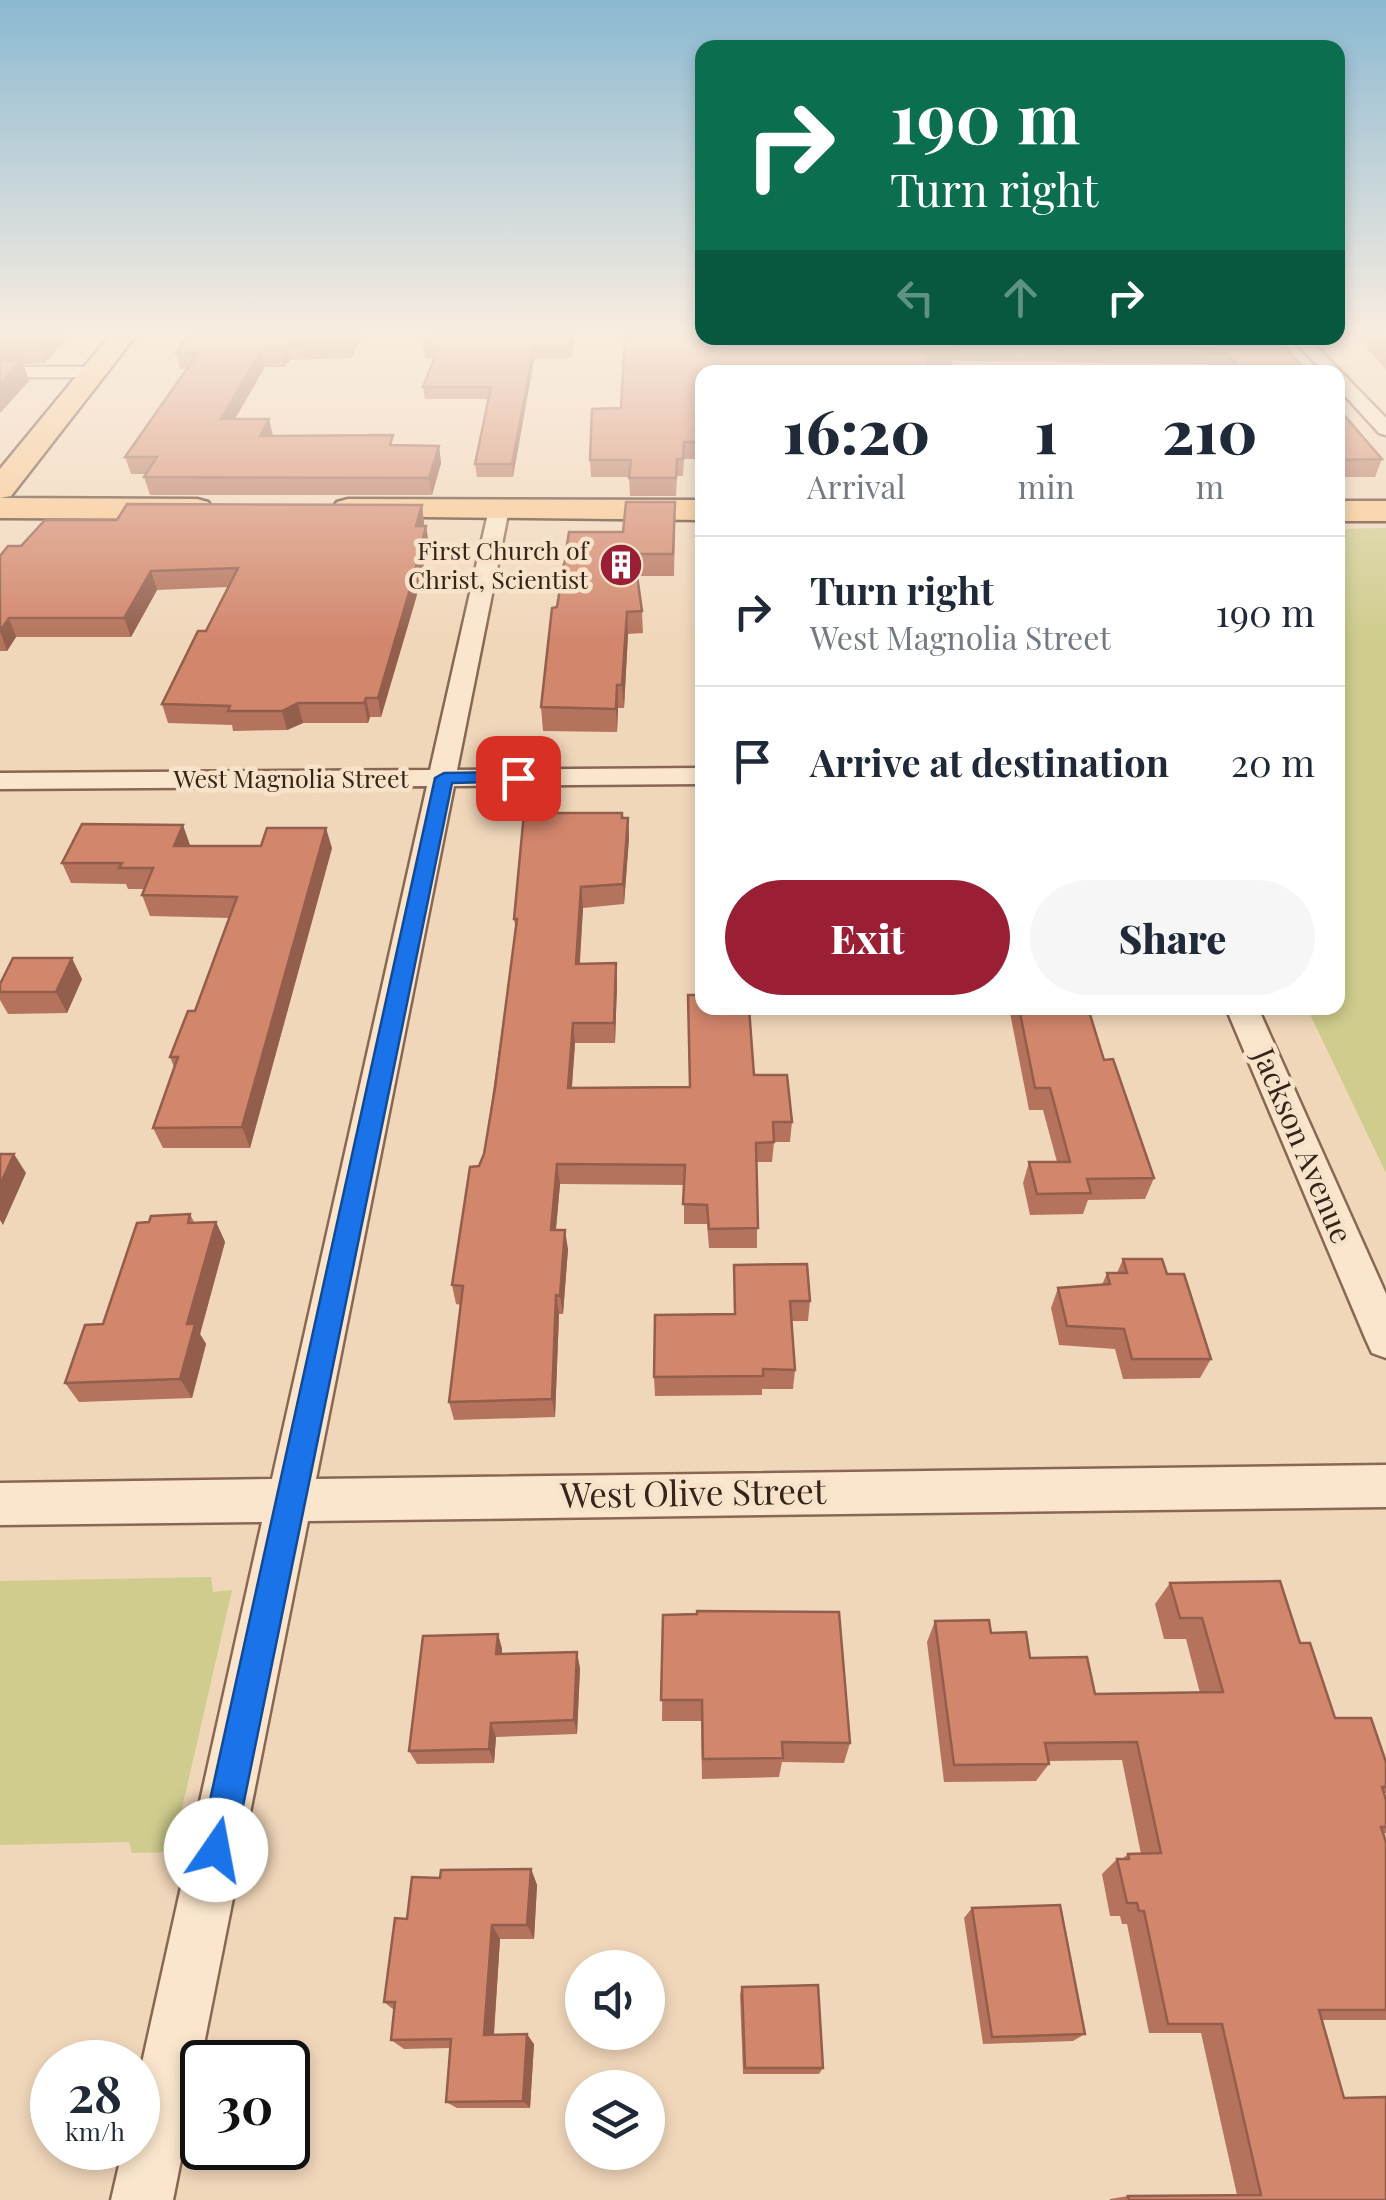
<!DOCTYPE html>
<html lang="en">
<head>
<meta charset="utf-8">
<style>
  :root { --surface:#fff; --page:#f6f6f7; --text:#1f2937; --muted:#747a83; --line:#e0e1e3; --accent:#9b1f34 }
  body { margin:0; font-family:"Playfair Display",serif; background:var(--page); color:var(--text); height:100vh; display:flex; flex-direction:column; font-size:38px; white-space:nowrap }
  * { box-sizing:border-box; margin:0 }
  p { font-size:32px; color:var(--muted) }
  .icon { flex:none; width:55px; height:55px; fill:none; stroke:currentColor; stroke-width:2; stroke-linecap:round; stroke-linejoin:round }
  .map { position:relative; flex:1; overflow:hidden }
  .panel { position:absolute; left:695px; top:365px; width:650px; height:650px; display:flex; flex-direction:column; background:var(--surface); border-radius:20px; box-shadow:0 5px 15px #0003 }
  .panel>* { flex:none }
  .top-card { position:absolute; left:695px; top:40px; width:650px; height:305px; border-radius:20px; box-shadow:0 5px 15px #0003; background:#0b6e4f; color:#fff; overflow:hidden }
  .controls { position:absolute; left:565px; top:1950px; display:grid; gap:20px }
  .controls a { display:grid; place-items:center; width:100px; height:100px; border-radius:50%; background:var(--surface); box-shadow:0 5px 15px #0003; font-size:50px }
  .speed { position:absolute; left:30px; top:2040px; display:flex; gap:20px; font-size:50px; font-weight:700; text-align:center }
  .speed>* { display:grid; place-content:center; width:130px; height:130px; border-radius:50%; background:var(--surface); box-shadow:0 5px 15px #0003; line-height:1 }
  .speed small { font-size:25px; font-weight:400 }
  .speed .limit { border:5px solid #111; border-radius:15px; background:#fff; color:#111 }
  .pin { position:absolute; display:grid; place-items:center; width:85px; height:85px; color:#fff; margin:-42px; border-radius:20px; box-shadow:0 5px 15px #0006 }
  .me { position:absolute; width:110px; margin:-55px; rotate:12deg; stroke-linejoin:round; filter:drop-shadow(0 0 8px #0008) }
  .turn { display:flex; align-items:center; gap:35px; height:210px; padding:0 30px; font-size:45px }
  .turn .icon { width:130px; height:130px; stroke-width:2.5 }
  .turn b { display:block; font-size:70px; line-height:85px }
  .lanes { display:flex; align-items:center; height:95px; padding:0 30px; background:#0003; justify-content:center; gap:50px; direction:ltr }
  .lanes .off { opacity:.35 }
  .eta { display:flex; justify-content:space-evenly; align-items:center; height:170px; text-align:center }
  .eta b { font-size:60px; font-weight:800; line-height:70px }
  .button { display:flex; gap:20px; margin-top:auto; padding:20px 30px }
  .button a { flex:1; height:115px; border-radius:60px; background:var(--accent); color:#fff; font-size:40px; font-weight:800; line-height:115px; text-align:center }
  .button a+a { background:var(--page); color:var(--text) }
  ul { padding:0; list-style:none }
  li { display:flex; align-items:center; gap:30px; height:150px; padding:0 30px; border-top:2px solid var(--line) }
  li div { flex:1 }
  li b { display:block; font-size:38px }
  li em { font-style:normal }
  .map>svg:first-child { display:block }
  .green { fill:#cfcc8d }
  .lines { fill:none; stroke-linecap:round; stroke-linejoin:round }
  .minor-casing { stroke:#886753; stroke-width:5 }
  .primary-casing { stroke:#553628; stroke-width:5 }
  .minor { fill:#fbe6cd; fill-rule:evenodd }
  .primary { fill:#f8c68d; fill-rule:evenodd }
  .wall { fill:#b5735d }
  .shaded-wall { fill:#935e4c }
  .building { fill:#d2866c; stroke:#935e4c; stroke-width:2.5 }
  .route { fill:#1a73e8; stroke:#114b97; stroke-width:2.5 }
  .labels { text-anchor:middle; stroke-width:9; stroke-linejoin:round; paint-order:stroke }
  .far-poi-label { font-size:25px; fill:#362319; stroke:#f8e3ca; text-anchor:end }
  .far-street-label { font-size:25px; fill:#362319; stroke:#f8e3ca }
  .street-label { font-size:30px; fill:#362319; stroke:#f8e3ca }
  .near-street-label { font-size:35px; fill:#362319; stroke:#f8e3ca }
</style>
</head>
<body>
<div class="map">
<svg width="1386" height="2200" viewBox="0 0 1386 2200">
  <rect width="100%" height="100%" fill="#f1d7ba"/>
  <g class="green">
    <path d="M 1386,528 L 1386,1173 L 1307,1008 L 1338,1008 L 1338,529 Z"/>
    <path d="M 211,1577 L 213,1592 L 232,1590 L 172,1852 L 132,1853 L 129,1842 L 0,1845 L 0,1581 Z"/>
  </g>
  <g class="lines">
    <g class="minor-casing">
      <g id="minor">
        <path d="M 1291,338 L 1308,338 L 1386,418 L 1386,435 L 1379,433 L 1338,388 L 1338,372 L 1324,372 Z"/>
        <path d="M 0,367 L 95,367 L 104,372 L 95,377 L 0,377 Z"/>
        <path d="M 499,503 L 509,509 L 457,770 L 702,768 L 702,784 L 454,786 L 316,1479 L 1386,1465 L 1386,1507 L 308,1521 L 173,2200 L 111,2200 L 123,2148 L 138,2148 L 138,2081 L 262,1522 L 0,1525 L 0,1483 L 272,1479 L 427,786 L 0,789 L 0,773 L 430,770 L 489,509 Z"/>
        <path d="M 1226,1008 L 1258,1008 L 1386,1294 L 1386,1358 L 1372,1353 L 1366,1340 Z"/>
      </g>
    </g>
    <g class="primary-casing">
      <g id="primary">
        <path d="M 111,334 L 137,334 L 11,496 L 0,498 L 197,499 L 208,502 L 213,509 L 208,516 L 197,519 L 0,518 L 0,469 Z"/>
        <path d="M 348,499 L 702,500 L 702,520 L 337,516 L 332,509 L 337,502 Z"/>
        <rect x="1338" y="501" width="48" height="20"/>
      </g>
    </g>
    <use href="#minor" class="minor"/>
    <use href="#primary" class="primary"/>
  </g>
  <g class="wall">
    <path d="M 0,334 L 70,334 L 45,363 L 23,364 L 29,381 L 0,413 Z"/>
    <path d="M 189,334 L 363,334 L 352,358 L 290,360 L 284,367 L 265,367 L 235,419 L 273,436 L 395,445 L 439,446 L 441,463 L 432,495 L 150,495 L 144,477 L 146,474 L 131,474 L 125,457 L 187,369 L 180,369 L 176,353 Z"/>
    <path d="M 575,334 L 571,358 L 534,359 L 513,477 L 477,477 L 475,464 L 489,399 L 425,399 L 423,387 L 434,359 L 425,359 L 423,348 Z"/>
    <path d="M 625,334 L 1277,338 L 1307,372 L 1225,372 L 1223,370 L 1211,370 L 1207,364 L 953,361 L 952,366 L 702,372 L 702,459 L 684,459 L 683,476 L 677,476 L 676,496 L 630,496 L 629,477 L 591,477 L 590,460 L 621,408 Z"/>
    <path d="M 1354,334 L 1386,334 L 1386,369 Z"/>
    <path d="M 1338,408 L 1382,459 L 1375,477 L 1338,477 Z"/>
    <path d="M 422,505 L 424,526 L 429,544 L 416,598 L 381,717 L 370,717 L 368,723 L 303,723 L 287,730 L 233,731 L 232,725 L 168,723 L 162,704 L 206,631 L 228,587 L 157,590 L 131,637 L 16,637 L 7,651 L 0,651 L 0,556 L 21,546 L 117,520 Z"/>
    <path d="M 675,524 L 674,576 L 637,576 L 642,611 L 643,633 L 628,634 L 624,708 L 618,708 L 617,732 L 543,731 L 541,707 L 557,607 L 623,532 Z"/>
    <path d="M 622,818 L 628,818 L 629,838 L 624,904 L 583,908 L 580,964 L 616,963 L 617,984 L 615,1043 L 575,1043 L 572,1088 L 689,1087 L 754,1075 L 792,1122 L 790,1142 L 774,1142 L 772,1162 L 757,1162 L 757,1248 L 709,1248 L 707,1224 L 684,1224 L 684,1185 L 560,1184 L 556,1230 L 568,1249 L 563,1314 L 559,1314 L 555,1417 L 454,1420 L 449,1402 L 461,1305 L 456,1304 L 452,1285 L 479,1166 L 484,1154 L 516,931 L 514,919 Z"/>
    <path d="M 190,845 L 332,848 L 250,1148 L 163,1148 L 153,1128 L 174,1067 L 170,1057 L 195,1011 L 230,918 L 150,916 L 142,895 L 144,889 L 128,889 L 126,884 L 71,883 L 62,863 Z"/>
    <path d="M 82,979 L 67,1013 L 8,1014 L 0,1000 L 0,984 Z"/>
    <path d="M 1004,1008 L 1088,1008 L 1104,1060 L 1154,1178 L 1145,1199 L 1088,1200 L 1083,1214 L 1030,1215 L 1023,1183 L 1029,1162 L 1057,1162 L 1043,1110 L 1029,1110 L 1010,1013 L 1006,1013 Z"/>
    <path d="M 190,1214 L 194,1222 L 216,1222 L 225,1242 L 200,1334 L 206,1344 L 192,1398 L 79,1402 L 65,1383 L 103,1324 L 149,1222 Z"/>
    <path d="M 1123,1259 L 1167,1274 L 1211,1359 L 1200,1378 L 1123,1379 L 1115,1349 L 1059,1345 L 1051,1308 L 1058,1288 L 1102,1285 L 1107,1273 L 1117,1273 Z"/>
    <path d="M 734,1265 L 810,1301 L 808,1321 L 792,1321 L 795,1370 L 793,1389 L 762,1389 L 762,1395 L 655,1396 L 654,1377 L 734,1314 Z"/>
    <path d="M 1170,1583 L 1300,1643 L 1335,1718 L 1386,1762 L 1386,1793 L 1384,1794 L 1386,1800 L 1386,1833 L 1383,1834 L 1386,1842 L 1386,2020 L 1322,2020 L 1344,2098 L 1386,2200 L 1110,2200 L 1110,2199 L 1128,2196 L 1237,2195 L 1201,2033 L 1149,2033 L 1127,1924 L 1122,1924 L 1120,1916 L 1110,1916 L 1102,1874 L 1117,1859 L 1122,1859 L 1128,1854 L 1141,1854 L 1122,1760 L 1048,1761 L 1049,1764 L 1036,1781 L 944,1782 L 927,1642 L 935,1621 L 991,1633 L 1030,1658 L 1095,1694 L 1200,1693 L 1186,1639 L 1164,1639 L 1155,1604 Z"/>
    <path d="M 663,1615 L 850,1743 L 844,1763 L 782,1762 L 779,1777 L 702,1779 L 701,1721 L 662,1721 Z"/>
    <path d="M 498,1634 L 502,1649 L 502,1654 L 580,1668 L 577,1734 L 496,1737 L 494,1763 L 417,1764 L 409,1751 Z"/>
    <path d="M 531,1869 L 537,1885 L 534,1939 L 500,1939 L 494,2035 L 534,2044 L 530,2108 L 457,2108 L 446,2102 L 450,2048 L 404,2049 L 391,2040 L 394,2010 L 384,2002 L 407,1919 L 440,1878 Z"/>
    <path d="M 972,1908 L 1085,2034 L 1073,2041 L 983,2044 L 964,1918 Z"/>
    <path d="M 742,1987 L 823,2068 L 819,2074 L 743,2074 L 740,1994 Z"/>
  </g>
  <g class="shaded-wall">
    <path d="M 46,334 L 70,334 L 45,363 L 38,343 Z"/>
    <path d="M 353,334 L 363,334 L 352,358 L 349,343 Z"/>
    <path d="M 572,334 L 575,334 L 571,358 L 570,347 Z"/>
    <path d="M 287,345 L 290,360 L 284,367 L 281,351 Z"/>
    <path d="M 534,347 L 534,359 L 513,477 L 512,464 Z"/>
    <path d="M 261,351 L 265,367 L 225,436 L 221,419 Z"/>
    <path d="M 22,360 L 29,381 L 0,413 L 0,384 Z"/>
    <path d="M 269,419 L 273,436 L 260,436 Z"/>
    <path d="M 439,446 L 441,463 L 432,495 L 429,478 Z"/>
    <path d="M 422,505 L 424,523 L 419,544 L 416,526 Z"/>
    <path d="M 426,526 L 429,544 L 416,598 L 381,717 L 378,698 Z"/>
    <path d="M 151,571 L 157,590 L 131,637 L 124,618 Z"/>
    <path d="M 627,612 L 628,634 L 624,708 L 622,685 Z"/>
    <path d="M 9,618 L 16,637 L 7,651 L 0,631 Z"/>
    <path d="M 617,685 L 618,708 L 617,732 L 616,709 Z"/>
    <path d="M 366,698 L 370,717 L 368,723 L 364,703 Z"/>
    <path d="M 298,703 L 303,723 L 287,730 L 282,711 Z"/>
    <path d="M 628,818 L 629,838 L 624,904 L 623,884 Z"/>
    <path d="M 183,825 L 190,845 L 181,866 L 174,846 Z"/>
    <path d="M 326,828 L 332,848 L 250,1148 L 242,1127 Z"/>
    <path d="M 581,887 L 583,908 L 578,984 L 576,964 Z"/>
    <path d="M 72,958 L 82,979 L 67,1013 L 56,992 Z"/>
    <path d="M 616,963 L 617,984 L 615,1043 L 614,1023 Z"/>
    <path d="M 573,1023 L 575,1043 L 570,1108 L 568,1088 Z"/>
    <path d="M 14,1154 L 26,1173 L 3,1225 L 0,1220 L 0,1185 Z"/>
    <path d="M 557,1164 L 560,1184 L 554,1249 L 551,1230 Z"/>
    <path d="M 216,1222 L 225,1242 L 200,1334 L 206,1344 L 192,1398 L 180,1379 L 187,1324 Z"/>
    <path d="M 565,1230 L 568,1249 L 563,1314 L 560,1296 Z"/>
    <path d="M 556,1295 L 559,1314 L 555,1417 L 552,1399 Z"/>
    <path d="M 498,1634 L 502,1649 L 501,1669 L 496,1654 Z"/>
    <path d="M 577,1652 L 580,1668 L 577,1734 L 574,1720 Z"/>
    <path d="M 491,1723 L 496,1737 L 494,1763 L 489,1749 Z"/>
    <path d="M 531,1869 L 537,1885 L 534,1939 L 527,1925 Z"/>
    <path d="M 492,1925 L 500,1939 L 493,2045 L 484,2035 Z"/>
    <path d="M 527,2034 L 534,2044 L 530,2108 L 523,2101 Z"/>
  </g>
  <g class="building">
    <path d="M 0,334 L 46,334 L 38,343 L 0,344 Z"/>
    <path d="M 189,334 L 353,334 L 349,343 L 287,345 L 281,351 L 261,351 L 221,419 L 269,419 L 260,436 L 393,435 L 390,445 L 439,446 L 429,478 L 144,477 L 157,457 L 125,457 L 198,353 L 176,353 Z"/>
    <path d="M 429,334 L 572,334 L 570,347 L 534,347 L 512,464 L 475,464 L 491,387 L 423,387 L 438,348 L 423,348 Z"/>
    <path d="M 625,334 L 702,334 L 702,338 L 1277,338 L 1307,372 L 1243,372 L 1228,354 L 1215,354 L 1211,348 L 953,345 L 955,350 L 923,350 L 932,372 L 702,372 L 702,442 L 684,442 L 683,459 L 677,459 L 676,478 L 629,478 L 631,460 L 590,460 L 592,409 L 621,408 Z"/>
    <path d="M 1373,334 L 1386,334 L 1386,349 Z"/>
    <path d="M 0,360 L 22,360 L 0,384 Z"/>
    <path d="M 1338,408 L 1382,459 L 1338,460 Z"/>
    <path d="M 626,502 L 675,502 L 673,554 L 634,554 L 642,611 L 627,612 L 622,685 L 617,685 L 616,709 L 541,707 L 552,608 L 557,607 L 569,532 L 623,532 Z"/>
    <path d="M 127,504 L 422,505 L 416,526 L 426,526 L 413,579 L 378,698 L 366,698 L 364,703 L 298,703 L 282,711 L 228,711 L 230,706 L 162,704 L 198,631 L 206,631 L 238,568 L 151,571 L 124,618 L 9,618 L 0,631 L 0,556 L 8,546 L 21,546 L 45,520 L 117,520 Z"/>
    <path d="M 524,813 L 622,813 L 622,818 L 628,818 L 623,884 L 581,887 L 576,964 L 616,963 L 614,1023 L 573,1023 L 568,1088 L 690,1087 L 688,995 L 702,995 L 702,1008 L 749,1008 L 754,1075 L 787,1075 L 792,1122 L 773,1122 L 774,1142 L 756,1143 L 758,1228 L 709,1229 L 707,1205 L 683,1204 L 685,1165 L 557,1164 L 551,1230 L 565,1230 L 560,1296 L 556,1295 L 552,1399 L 449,1402 L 463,1286 L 452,1285 L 470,1167 L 479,1166 L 484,1154 L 495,1088 L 517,919 L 514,919 Z"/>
    <path d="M 82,824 L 183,825 L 174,846 L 261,846 L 267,828 L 326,828 L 242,1127 L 153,1128 L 178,1057 L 170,1057 L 188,1011 L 195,1011 L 237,897 L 142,895 L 153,868 L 119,868 L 122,863 L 62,863 Z"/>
    <path d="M 13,958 L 72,958 L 56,992 L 0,992 L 0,984 Z"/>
    <path d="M 1019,1008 L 1088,1008 L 1104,1060 L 1113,1059 L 1154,1178 L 1087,1179 L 1091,1193 L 1037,1194 L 1029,1162 L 1070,1162 L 1050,1088 L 1035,1088 Z"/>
    <path d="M 0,1154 L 14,1154 L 0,1185 Z"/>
    <path d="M 190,1214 L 188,1223 L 216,1222 L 187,1324 L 195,1324 L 180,1379 L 65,1383 L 85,1325 L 103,1324 L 137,1223 L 149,1222 L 151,1216 Z"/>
    <path d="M 1123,1259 L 1162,1259 L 1167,1274 L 1184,1274 L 1211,1359 L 1132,1359 L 1124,1329 L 1067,1326 L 1058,1288 L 1110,1284 L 1107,1273 L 1127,1273 Z"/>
    <path d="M 807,1264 L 810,1301 L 790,1301 L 795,1370 L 763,1369 L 763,1376 L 654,1377 L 655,1315 L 735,1314 L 734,1265 Z"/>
    <path d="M 1280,1581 L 1300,1643 L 1310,1643 L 1335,1718 L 1371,1718 L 1386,1762 L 1386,1787 L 1382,1787 L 1386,1800 L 1386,1827 L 1381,1827 L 1386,1842 L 1386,2010 L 1319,2010 L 1344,2098 L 1386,2097 L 1386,2200 L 1129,2200 L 1128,2196 L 1261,2195 L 1222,2024 L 1168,2024 L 1144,1911 L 1139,1911 L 1137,1903 L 1127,1903 L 1117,1859 L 1129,1859 L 1128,1854 L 1161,1853 L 1137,1742 L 1045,1743 L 1049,1764 L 954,1765 L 935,1621 L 989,1620 L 991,1633 L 1026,1632 L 1030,1658 L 1087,1657 L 1095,1694 L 1223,1692 L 1202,1618 L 1180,1618 L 1170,1583 Z"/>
    <path d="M 697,1611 L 839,1612 L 850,1743 L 782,1742 L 783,1758 L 703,1759 L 702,1700 L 661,1700 L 663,1615 L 697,1614 Z"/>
    <path d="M 498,1634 L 496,1654 L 577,1652 L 574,1720 L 491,1723 L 489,1749 L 409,1751 L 423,1636 Z"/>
    <path d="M 531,1869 L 527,1925 L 492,1925 L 484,2035 L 527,2034 L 523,2101 L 446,2102 L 451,2039 L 391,2040 L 395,2002 L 384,2002 L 395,1918 L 407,1919 L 412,1877 L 440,1878 L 441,1870 Z"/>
    <path d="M 1060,1905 L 1085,2034 L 992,2037 L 972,1908 Z"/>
    <path d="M 818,1985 L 823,2068 L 745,2068 L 742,1987 Z"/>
  </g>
  <linearGradient id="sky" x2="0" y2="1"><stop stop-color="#8bb9d2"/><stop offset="0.52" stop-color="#f9ede0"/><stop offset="1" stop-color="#f9ede0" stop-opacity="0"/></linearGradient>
  <rect width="1386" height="642" fill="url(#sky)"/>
  <path class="route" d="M 518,772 L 524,774 L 524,781 L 452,783 L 234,1850 L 229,1862 L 216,1867 L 204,1862 L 199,1850 L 435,778 L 444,773 Z"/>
  <defs>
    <g id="building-disc" transform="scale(2.25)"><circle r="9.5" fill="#9b1f34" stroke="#f8e3ca"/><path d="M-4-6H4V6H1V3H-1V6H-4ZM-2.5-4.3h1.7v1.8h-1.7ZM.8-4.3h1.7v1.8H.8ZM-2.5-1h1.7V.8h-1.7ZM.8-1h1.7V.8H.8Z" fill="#fff"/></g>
  </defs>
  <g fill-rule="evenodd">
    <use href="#building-disc" x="621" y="565"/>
  </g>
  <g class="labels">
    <g class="far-poi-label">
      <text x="588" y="560">First Church of<tspan x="588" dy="29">Christ, Scientist</tspan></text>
    </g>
    <g class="far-street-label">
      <text x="291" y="788">West Magnolia Street</text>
    </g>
    <g class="street-label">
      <text transform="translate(1302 1146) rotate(67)" y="10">Jackson Avenue</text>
    </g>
    <g class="near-street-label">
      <text transform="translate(693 1494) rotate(-1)" y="12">West Olive Street</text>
    </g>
  </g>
</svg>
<div class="controls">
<a><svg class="icon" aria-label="sound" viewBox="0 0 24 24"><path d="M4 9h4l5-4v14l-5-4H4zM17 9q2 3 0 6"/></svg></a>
<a><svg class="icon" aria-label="layers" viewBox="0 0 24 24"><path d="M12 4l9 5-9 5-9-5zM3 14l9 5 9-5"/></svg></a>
</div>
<div class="speed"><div>28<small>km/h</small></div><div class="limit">30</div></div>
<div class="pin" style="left:518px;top:778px;background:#d93025"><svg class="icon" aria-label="arrive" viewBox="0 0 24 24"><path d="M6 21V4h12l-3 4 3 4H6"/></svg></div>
<svg class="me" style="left:216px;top:1850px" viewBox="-20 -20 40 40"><circle r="19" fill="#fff"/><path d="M0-13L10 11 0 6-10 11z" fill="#1a73e8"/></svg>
<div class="top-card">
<div class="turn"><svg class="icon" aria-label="right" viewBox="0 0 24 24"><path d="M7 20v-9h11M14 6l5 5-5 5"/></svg><div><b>190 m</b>Turn right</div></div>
<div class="lanes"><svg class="icon off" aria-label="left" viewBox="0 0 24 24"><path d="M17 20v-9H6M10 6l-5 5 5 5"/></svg><svg class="icon off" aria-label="ahead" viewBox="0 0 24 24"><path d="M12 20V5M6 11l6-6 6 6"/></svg><svg class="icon" aria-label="right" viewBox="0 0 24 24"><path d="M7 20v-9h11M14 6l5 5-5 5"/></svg></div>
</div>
<section class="panel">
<div class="eta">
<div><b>16:20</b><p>Arrival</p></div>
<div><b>1</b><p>min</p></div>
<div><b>210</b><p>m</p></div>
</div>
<ul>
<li><svg class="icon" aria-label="right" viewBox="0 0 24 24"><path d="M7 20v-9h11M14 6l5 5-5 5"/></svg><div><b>Turn right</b><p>West Magnolia Street</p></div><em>190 m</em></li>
<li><svg class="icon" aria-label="arrive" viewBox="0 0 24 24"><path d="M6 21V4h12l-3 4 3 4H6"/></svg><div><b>Arrive at destination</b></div><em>20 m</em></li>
</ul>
<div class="button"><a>Exit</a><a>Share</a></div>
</section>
</div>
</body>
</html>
